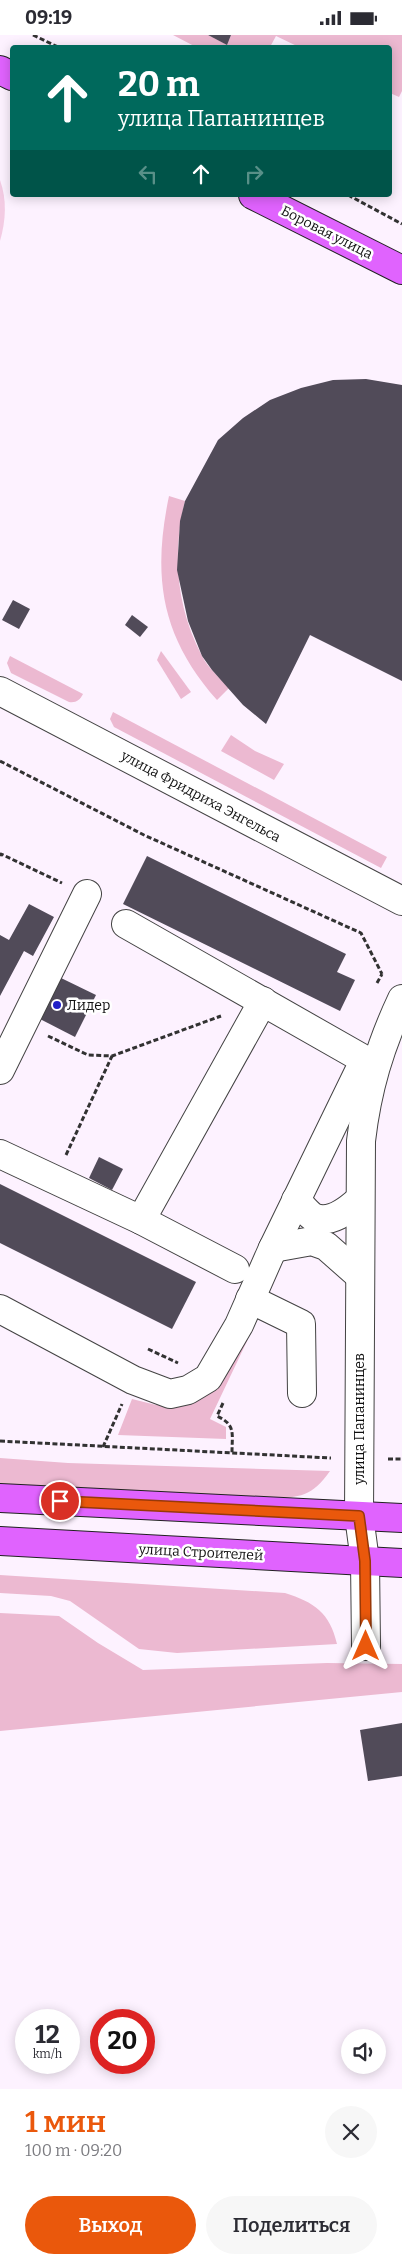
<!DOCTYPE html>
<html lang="ru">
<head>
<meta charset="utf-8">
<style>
  :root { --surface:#fff; --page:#f7f7f7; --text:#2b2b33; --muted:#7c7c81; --accent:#ea580c }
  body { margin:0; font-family:Bitter,serif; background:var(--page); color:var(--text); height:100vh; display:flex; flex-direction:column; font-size:19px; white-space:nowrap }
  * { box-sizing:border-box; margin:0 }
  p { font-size:16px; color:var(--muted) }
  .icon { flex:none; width:28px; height:28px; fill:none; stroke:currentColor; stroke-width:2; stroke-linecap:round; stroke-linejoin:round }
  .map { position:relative; height:2054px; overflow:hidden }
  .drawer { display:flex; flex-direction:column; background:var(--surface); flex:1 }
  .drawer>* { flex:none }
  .banner { position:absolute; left:10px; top:10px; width:382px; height:152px; border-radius:5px; box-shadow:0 2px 12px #0003; background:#00695c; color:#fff; overflow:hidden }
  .tools { position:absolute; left:341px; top:1994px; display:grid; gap:10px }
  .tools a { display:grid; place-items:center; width:45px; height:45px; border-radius:50%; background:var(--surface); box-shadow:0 2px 12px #0003; font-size:25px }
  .speed { position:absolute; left:15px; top:1974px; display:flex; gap:10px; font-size:25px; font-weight:700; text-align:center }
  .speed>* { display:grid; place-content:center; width:65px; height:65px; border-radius:50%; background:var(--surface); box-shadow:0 2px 12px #0003; line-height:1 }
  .speed small { font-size:12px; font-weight:400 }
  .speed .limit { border:8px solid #d22; background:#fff; color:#111 }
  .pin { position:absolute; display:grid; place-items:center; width:42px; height:42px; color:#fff; margin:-21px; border:2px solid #fff; border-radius:50%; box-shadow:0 1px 5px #0007 }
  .me { position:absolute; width:55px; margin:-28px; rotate:0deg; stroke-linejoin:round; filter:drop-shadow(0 0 4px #0008) }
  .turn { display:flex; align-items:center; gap:18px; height:105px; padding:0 25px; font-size:22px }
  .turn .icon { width:65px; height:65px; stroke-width:2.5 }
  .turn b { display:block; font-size:35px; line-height:42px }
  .lanes { display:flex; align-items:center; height:48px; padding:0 25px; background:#0003; justify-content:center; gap:25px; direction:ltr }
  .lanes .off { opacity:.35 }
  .round { display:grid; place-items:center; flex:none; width:52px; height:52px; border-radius:26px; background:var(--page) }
  .summary { display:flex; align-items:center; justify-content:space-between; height:85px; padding:0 25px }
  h1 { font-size:30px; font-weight:600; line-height:38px; color:var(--accent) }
  .primary-button { display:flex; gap:10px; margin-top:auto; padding:10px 25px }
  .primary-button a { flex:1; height:58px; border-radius:30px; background:var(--accent); color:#fff; font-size:20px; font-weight:600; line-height:58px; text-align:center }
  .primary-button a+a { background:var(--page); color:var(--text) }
  .status { display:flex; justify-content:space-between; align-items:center; height:35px; padding:0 25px; background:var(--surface); direction:ltr }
  .status svg { height:14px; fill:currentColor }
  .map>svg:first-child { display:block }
  .green { fill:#ecb9d1 }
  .pitch { fill:#f3cbe3 }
  .building { fill:#514b59 }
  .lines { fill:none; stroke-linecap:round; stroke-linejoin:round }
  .minor-casing { stroke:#434343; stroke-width:30 }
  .major-casing { stroke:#212121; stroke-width:30 }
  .path { stroke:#323232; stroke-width:3; stroke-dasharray:5 2.5; stroke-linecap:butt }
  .minor { stroke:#fff; stroke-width:28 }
  .major { stroke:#e063fe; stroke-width:28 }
  .route-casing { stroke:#983908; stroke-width:12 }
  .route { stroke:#ea580c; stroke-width:9 }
  .poi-dot { fill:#2120c7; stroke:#fff; stroke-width:2 }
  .labels { text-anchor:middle; stroke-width:5; stroke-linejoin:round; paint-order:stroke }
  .street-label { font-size:14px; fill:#101010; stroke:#fff }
  .poi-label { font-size:14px; fill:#101010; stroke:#fff; text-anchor:start }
</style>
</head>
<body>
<div class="status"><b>09:19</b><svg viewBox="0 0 49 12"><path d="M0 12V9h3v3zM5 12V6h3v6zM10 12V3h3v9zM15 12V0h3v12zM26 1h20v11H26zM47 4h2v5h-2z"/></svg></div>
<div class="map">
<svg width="402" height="2054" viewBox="0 0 402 2054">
  <rect width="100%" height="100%" fill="#fdf2ff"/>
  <g class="green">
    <path d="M 173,0 L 208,0 L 226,9 L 231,0 L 402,0 L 402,56 L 399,62 L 390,58 L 390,12 L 299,12 L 276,1 L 270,12 L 196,12 Z"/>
    <path d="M 169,461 L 185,466 C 172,518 176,572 202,621 C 208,633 220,643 229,653 L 217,665 C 161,602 152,542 169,461 Z"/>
    <path d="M 161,616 L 191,657 L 181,664 L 157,625 Z"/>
    <path d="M 10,621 L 83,659 C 80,665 76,668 69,667 L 11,638 L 7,628 Z"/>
    <path d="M 113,677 L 387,822 L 381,833 L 114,692 L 110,684 Z"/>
    <path d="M 231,700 L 255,716 L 284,729 L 274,745 L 221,716 Z"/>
    <path d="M 241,1302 L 248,1304 L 210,1384 L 226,1392 L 226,1404 L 118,1400 L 132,1364 L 156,1370 L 173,1371 Z"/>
    <path d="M 0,1423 L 68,1428 L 330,1436 C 312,1462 300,1462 271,1464 L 0,1450 Z"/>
    <path d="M 0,1540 L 285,1558 C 314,1567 330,1578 337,1609 L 177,1618 L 139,1614 L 70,1566 L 51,1561 L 0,1558 Z"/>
    <path d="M 0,1578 L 59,1581 L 98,1608 L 143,1635 L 327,1628 L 402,1629 L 402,1657 L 0,1696 Z"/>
  </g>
  <path class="pitch" d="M 0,145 C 7,165 6,185 0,206 Z"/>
  <g class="building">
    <path d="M 208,0 L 231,0 L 227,10 Z"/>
    <path d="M 366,344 L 402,350 L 402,646 L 310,600 L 266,689 L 243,670 L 212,635 L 202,621 L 188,586 L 177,535 L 180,486 L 185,466 L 218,405 L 243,383 L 270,365 L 301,353 L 333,345 Z"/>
    <path d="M 13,565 L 30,574 L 19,594 L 2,585 Z"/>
    <path d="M 132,580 L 148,592 L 140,602 L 125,590 Z"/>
    <path d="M 147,821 L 346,919 L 337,937 L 355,945 L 340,976 L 123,869 Z"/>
    <path d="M 29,869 L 54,882 L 33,921 L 24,916 L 0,961 L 0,900 L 9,905 Z"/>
    <path d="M 61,943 L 96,960 L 75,1002 L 40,984 Z"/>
    <path d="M 99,1122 L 123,1134 L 112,1155 L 89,1143 Z"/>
    <path d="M 0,1149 L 196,1247 L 172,1294 L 0,1208 Z"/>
    <path d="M 402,1688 L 402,1741 L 368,1746 L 360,1695 Z"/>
  </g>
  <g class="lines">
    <g class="minor-casing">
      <g id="minor">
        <path d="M 0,656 L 402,866"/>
        <path d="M 126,889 L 365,1025"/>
        <path d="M 0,1035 L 87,859"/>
        <path d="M 0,1119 L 141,1185 L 235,1234"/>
        <path d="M 296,1165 C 301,1170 307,1178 313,1182 C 330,1190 348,1175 359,1165"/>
        <path d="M 141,1185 L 263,966"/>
        <path d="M 273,1213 L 312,1206 L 326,1211 L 360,1241"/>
        <path d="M 250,1264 L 301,1289 L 302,1358"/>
        <path d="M 0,1274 L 133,1345 L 170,1359 L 188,1355 L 208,1343 L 239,1290 L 273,1213 L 363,1028"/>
        <path d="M 366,1611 L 365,1526 L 359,1481 L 361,1106 C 367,1054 380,1011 402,964"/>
      </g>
    </g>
    <g class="major-casing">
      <g id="major">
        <path d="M 0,35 L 12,41"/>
        <path d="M 253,160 L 402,235"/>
        <path d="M 0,1463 L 402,1483"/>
        <path d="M 0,1506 L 402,1528"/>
      </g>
    </g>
    <g class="path">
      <path d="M 33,0 L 58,12"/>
      <path d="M 348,160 L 402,189"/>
      <path d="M 0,726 L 144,800 L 361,898 L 382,939"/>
      <path d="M 0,821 L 1,819 L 62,848"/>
      <path d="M 377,948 L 382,939"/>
      <path d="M 48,1001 L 88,1020 L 112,1021 L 221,981"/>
      <path d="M 66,1120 L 112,1021"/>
      <path d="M 148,1314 L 178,1328"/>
      <path d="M 223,1368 L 217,1381 C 236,1390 232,1398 232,1418"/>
      <path d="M 0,1406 L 331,1423"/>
      <path d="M 103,1412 L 122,1369"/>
      <path d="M 388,1424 L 402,1424"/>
    </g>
    <use href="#minor" class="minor"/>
    <use href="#major" class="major"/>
  </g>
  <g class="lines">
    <g class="route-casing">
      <path id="route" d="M 60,1466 L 359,1481 L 365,1526 L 366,1611"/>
    </g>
    <use href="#route" class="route"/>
  </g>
  <circle class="poi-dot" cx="57" cy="970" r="5"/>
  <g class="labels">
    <g class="street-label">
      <text transform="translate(327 197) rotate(27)" y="5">Боровая улица</text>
      <text transform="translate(201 761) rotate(28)" y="5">улица Фридриха Энгельса</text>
      <text transform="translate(359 1384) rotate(-90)" y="5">улица Папанинцев</text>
      <text transform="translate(201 1517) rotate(3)" y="5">улица Строителей</text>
    </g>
    <g class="poi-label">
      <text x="67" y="975">Лидер</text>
    </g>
  </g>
</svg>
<div class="tools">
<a><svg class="icon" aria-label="sound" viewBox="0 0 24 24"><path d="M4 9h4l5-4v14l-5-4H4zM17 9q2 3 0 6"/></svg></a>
</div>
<div class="speed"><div>12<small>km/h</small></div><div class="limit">20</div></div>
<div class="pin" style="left:60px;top:1466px;background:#d93025"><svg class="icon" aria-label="arrive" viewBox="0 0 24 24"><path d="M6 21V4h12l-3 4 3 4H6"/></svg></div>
<svg class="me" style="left:366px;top:1611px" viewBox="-20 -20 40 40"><path d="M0-17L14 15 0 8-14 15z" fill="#ea580c" stroke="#fff" stroke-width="4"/></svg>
<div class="banner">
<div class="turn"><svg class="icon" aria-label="ahead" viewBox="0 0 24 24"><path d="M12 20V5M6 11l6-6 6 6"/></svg><div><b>20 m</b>улица Папанинцев</div></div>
<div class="lanes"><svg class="icon off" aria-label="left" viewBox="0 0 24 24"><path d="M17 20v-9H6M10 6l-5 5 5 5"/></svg><svg class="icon" aria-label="ahead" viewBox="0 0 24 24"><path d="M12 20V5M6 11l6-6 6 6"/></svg><svg class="icon off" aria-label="right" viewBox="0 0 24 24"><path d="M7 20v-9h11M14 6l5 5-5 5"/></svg></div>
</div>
</div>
<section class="drawer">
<div class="summary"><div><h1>1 мин</h1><p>100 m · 09:20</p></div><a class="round"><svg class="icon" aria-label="close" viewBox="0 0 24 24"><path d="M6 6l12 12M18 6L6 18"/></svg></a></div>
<div class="primary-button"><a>Выход</a><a>Поделиться</a></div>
</section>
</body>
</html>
